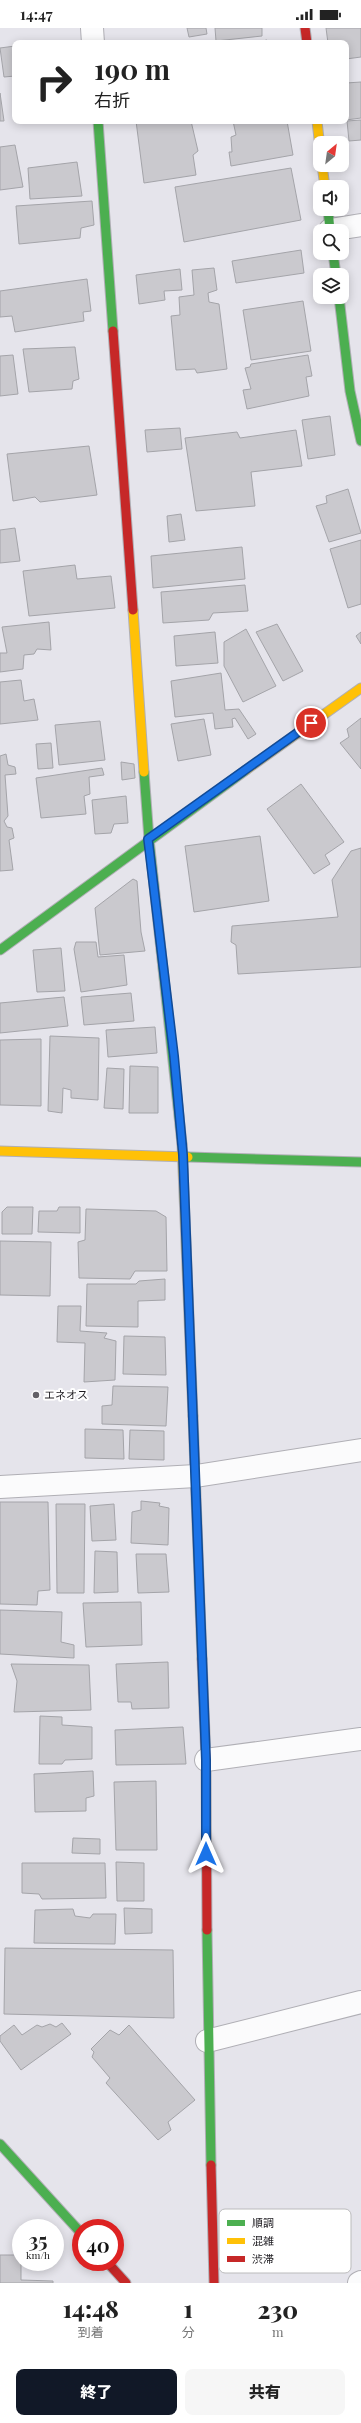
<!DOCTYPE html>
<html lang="ja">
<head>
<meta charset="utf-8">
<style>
  :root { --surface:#fff; --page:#f6f6f6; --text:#222; --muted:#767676; --accent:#111827 }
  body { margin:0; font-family:"Playfair Display","Noto Sans JP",serif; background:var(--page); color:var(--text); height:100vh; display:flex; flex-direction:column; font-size:15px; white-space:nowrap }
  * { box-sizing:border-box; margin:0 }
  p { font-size:13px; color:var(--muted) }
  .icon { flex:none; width:22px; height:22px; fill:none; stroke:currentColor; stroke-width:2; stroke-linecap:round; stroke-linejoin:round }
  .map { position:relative; height:2255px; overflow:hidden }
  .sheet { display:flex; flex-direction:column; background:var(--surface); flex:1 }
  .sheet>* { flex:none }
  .guide { position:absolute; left:12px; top:12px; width:337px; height:84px; border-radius:8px; box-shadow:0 2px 10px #0003; background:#fff; color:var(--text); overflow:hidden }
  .needle { width:26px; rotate:29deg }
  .controls { position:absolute; left:313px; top:108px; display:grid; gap:8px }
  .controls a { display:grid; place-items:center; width:36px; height:36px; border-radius:8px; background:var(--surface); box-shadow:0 2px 10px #0003; font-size:20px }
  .speed { position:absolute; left:12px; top:2191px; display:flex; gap:8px; font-size:20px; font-weight:700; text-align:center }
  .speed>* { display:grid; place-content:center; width:52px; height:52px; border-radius:50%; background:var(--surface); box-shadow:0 2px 10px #0003; line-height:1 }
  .speed small { font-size:10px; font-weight:400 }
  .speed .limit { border:6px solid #d22; background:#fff; color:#111 }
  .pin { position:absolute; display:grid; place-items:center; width:34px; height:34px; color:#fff; margin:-17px; border:2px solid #fff; border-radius:50%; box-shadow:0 1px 4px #0007 }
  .me { position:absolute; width:44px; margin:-22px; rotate:0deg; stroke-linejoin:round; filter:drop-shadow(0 0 3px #0008) }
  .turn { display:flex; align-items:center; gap:14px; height:84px; padding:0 16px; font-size:18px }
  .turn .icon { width:52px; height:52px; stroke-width:2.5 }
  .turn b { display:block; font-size:28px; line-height:34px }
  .eta { display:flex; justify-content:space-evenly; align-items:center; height:68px; text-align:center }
  .eta b { font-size:24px; font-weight:800; line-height:28px }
  .cta { display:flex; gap:8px; margin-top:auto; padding:8px 16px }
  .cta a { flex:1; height:46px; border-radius:8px; background:var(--accent); color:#fff; font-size:16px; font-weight:800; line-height:46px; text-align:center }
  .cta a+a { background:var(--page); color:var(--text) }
  .status { display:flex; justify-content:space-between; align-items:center; height:28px; padding:0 20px; background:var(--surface); direction:ltr }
  .status svg { height:11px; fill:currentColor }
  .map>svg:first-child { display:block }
  .building { fill:#cac9ce; stroke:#a4a4a9 }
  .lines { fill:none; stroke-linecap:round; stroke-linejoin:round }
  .street-casing { stroke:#b0afb5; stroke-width:24 }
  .fast-casing { stroke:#b0afb5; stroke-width:11 }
  .slow-casing { stroke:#b0afb5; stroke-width:11 }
  .jam-casing { stroke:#b0afb5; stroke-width:11 }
  .street { stroke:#fbfbfc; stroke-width:22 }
  .fast { stroke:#4caf50; stroke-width:9 }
  .slow { stroke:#ffc107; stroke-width:9 }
  .jam { stroke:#c62828; stroke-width:9 }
  .route-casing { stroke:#114b97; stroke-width:10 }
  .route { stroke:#1a73e8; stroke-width:7 }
  .poi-dot { fill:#636167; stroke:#fff; stroke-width:1.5 }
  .labels { text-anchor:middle; stroke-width:4; stroke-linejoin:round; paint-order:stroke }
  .poi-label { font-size:11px; fill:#1d1b20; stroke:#fff; text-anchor:start }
  .key { fill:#fff; stroke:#bbbbbc; stroke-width:1 }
  .key-label { font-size:11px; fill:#1d1b20 }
</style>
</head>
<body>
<div class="status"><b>14:47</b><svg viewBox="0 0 49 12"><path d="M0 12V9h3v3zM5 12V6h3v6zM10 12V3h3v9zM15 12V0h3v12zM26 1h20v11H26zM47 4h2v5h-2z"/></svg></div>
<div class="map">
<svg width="361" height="2255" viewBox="0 0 361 2255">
  <rect width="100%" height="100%" fill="#e5e4eb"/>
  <g class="building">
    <path d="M 187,0 L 206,0 L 207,6 L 189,9 Z"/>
    <path d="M 215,0 L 262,0 L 262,8 L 216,13 Z"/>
    <path d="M 326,0 L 361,0 L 361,29 L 346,31 L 346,15 L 328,15 Z"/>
    <path d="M 267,12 L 268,15 L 252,15 Z"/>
    <path d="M 15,18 L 15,48 L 4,49 L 0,20 Z"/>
    <path d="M 361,54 L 361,90 L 346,92 L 346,55 Z"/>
    <path d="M 0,65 L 4,93 L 0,93 Z"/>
    <path d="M 361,92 L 361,112 L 349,113 L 347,93 Z"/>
    <path d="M 136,93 L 191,93 L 198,123 L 193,127 L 196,147 L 144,155 Z"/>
    <path d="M 233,93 L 287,93 L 293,127 L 231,138 L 229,124 L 232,124 L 231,109 L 236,107 Z"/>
    <path d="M 15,117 L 23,159 L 0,162 L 0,119 Z"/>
    <path d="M 77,134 L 82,168 L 30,171 L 28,140 Z"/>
    <path d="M 291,140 L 301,192 L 184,214 L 175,159 Z"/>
    <path d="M 92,173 L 94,197 L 81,200 L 80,210 L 19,216 L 16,178 Z"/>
    <path d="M 301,222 L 304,245 L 236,255 L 232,233 Z"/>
    <path d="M 214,240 L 217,262 L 208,265 L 209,274 L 219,276 L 227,341 L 197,345 L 195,341 L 176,342 L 171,288 L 180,287 L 179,269 L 194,267 L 192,242 Z"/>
    <path d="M 180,241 L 182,262 L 164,263 L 165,272 L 139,276 L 136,247 Z"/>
    <path d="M 87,251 L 91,283 L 83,284 L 84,293 L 15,304 L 12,288 L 0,289 L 0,263 Z"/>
    <path d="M 303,273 L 311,323 L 251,332 L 243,282 Z"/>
    <path d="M 75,319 L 79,351 L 73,353 L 72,361 L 29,364 L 23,321 Z"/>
    <path d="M 13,327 L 18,366 L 0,368 L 0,328 Z"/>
    <path d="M 308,327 L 312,348 L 306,349 L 309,368 L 247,381 L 243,362 L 251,361 L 245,340 L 250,339 L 251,336 Z"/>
    <path d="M 330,388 L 335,427 L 308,431 L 302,392 Z"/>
    <path d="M 180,400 L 182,421 L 147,424 L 145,402 Z"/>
    <path d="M 296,402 L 302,438 L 251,444 L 255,478 L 196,483 L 185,410 L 237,404 L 240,410 Z"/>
    <path d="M 89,418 L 97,467 L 40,474 L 35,469 L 13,473 L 7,426 Z"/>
    <path d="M 348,461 L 361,505 L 329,514 L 316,478 L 327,475 L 326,468 Z"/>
    <path d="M 181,486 L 185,512 L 169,514 L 167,488 Z"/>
    <path d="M 15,500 L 20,533 L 0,535 L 0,502 Z"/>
    <path d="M 361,512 L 361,576 L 348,580 L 330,521 Z"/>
    <path d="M 242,519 L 245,551 L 153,560 L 151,528 Z"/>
    <path d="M 75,537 L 77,551 L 111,548 L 115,580 L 29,588 L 23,543 Z"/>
    <path d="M 245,557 L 248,583 L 213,585 L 209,592 L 163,595 L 161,564 Z"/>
    <path d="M 49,594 L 51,622 L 37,621 L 34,626 L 24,627 L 23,641 L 0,644 L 0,625 L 7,625 L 2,599 Z"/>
    <path d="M 277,596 L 303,643 L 283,653 L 256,604 Z"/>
    <path d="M 246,601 L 276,658 L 243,674 L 224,638 L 224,614 Z"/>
    <path d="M 215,604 L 218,635 L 176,638 L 174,608 Z"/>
    <path d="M 361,604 L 361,616 L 356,608 Z"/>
    <path d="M 221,645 L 225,682 L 239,681 L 256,706 L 248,711 L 235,690 L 232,691 L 233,699 L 215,701 L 213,685 L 175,689 L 171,653 Z"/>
    <path d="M 21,652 L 24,673 L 34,671 L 38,692 L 0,696 L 0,654 Z"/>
    <path d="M 361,690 L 361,741 L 340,715 L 349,709 L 347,701 Z"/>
    <path d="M 204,691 L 211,727 L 178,733 L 171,696 Z"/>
    <path d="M 100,693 L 105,732 L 59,737 L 55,697 Z"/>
    <path d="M 51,715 L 53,740 L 38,741 L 36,716 Z"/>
    <path d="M 6,726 L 8,737 L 15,739 L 16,746 L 5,747 L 8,788 L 4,793 L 7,799 L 12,800 L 14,810 L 9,812 L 13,842 L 0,843 L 0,728 Z"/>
    <path d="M 121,734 L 134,736 L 135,750 L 122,752 Z"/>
    <path d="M 102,740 L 104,747 L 89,749 L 90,766 L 84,768 L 86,786 L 41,790 L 36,750 Z"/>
    <path d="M 301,756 L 344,814 L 325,827 L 330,836 L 314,846 L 267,781 Z"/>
    <path d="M 126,768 L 128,795 L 114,796 L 111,805 L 95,806 L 92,772 Z"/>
    <path d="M 260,808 L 269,873 L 194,884 L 185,818 Z"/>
    <path d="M 361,820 L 361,939 L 238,946 L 236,917 L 231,914 L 232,898 L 338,889 L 332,852 L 351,823 Z"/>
    <path d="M 133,851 L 137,853 L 141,904 L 145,923 L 100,927 L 95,880 Z"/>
    <path d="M 76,914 L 96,914 L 98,929 L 124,927 L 127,957 L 81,964 L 74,921 Z"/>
    <path d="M 61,920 L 65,963 L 37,964 L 33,922 Z"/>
    <path d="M 131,965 L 134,993 L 84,997 L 81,969 Z"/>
    <path d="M 64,969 L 68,998 L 0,1005 L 0,975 Z"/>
    <path d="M 155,999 L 157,1025 L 108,1029 L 106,1002 Z"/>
    <path d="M 50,1008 L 99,1010 L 98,1072 L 71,1070 L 71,1062 L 63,1060 L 62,1085 L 48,1083 Z"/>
    <path d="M 41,1011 L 41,1078 L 0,1077 L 0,1012 Z"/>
    <path d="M 130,1038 L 158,1039 L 158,1085 L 129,1085 Z"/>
    <path d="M 107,1040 L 124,1041 L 123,1081 L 104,1080 Z"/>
    <path d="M 7,1179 L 33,1179 L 32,1206 L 2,1206 L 2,1184 Z"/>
    <path d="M 59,1179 L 80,1179 L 80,1205 L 38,1204 L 39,1183 L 57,1183 Z"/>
    <path d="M 86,1181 L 156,1183 L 166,1189 L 167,1243 L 135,1243 L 130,1251 L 79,1250 L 78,1214 L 85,1212 Z"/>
    <path d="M 0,1213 L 51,1214 L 50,1268 L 0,1267 Z"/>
    <path d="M 165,1251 L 165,1272 L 138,1273 L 138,1299 L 86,1298 L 87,1256 L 136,1256 L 139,1253 Z"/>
    <path d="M 58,1278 L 81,1278 L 80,1303 L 107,1305 L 104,1310 L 116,1313 L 115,1352 L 84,1354 L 85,1315 L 57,1314 Z"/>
    <path d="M 124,1308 L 165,1309 L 166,1347 L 123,1346 Z"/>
    <path d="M 113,1358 L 168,1359 L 166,1398 L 102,1396 L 102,1378 L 112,1377 Z"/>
    <path d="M 85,1401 L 123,1402 L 124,1431 L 85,1430 Z"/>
    <path d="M 130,1402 L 164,1403 L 164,1432 L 129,1431 Z"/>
    <path d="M 141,1473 L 160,1475 L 159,1478 L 169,1480 L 168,1517 L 131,1515 L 132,1484 L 141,1482 Z"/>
    <path d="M 0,1474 L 48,1474 L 50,1562 L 38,1563 L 37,1577 L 0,1576 Z"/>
    <path d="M 56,1476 L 85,1476 L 84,1565 L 57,1565 Z"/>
    <path d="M 114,1476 L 116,1512 L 92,1513 L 90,1478 Z"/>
    <path d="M 95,1523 L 117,1524 L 118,1564 L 94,1565 Z"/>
    <path d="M 136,1526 L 166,1526 L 169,1564 L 138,1565 Z"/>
    <path d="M 141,1574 L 142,1617 L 86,1619 L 83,1575 Z"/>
    <path d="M 0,1582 L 62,1584 L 61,1614 L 74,1617 L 74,1630 L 0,1626 Z"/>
    <path d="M 168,1634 L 169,1680 L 132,1681 L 131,1674 L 118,1674 L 116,1636 Z"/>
    <path d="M 11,1636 L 89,1637 L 91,1682 L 14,1684 L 17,1653 Z"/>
    <path d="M 40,1688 L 62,1689 L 62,1697 L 92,1699 L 92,1731 L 65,1732 L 62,1736 L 39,1736 Z"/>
    <path d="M 183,1699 L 186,1736 L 116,1737 L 115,1702 Z"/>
    <path d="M 93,1743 L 94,1768 L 86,1770 L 86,1783 L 35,1784 L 34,1746 Z"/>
    <path d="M 156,1753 L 157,1822 L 116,1822 L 114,1754 Z"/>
    <path d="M 73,1810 L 100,1811 L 100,1826 L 72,1825 Z"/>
    <path d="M 116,1834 L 144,1835 L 144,1873 L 117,1873 Z"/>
    <path d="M 22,1835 L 105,1835 L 106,1870 L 42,1871 L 39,1866 L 22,1865 Z"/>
    <path d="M 124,1880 L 152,1881 L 152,1905 L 125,1906 Z"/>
    <path d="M 73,1881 L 75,1888 L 90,1890 L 93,1886 L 116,1886 L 115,1916 L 34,1915 L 35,1882 Z"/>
    <path d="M 5,1920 L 173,1922 L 174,1990 L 4,1986 Z"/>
    <path d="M 62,1995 L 71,2006 L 21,2042 L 0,2013 L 0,2008 L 14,1997 L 22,2007 L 37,1997 L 42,1999 L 50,1996 L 56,1999 Z"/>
    <path d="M 129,1997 L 195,2072 L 168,2094 L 171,2102 L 158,2112 L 106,2055 L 110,2050 L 92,2029 L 94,2024 L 91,2021 L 110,2002 L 119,2007 Z"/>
    <path d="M 0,2227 L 21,2227 L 21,2252 L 53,2253 L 53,2255 L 0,2255 Z"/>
  </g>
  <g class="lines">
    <g class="street-casing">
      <g id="street">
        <path d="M 92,0 L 93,15"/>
        <path d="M 330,202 L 361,197"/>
        <path d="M 0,1459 L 196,1448 L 361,1422"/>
        <path d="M 206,1732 L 361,1711"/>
        <path d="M 207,2013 L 361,1974"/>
        <path d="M 359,2255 L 361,2254"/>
      </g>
    </g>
    <g class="fast-casing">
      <g id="fast">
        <path d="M 98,93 L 113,303"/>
        <path d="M 328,181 L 330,203"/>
        <path d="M 333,225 L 336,247"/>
        <path d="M 339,269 L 350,363 L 361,413"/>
        <path d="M 144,744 L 149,811 L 182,1116"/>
        <path d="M 0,922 L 246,742"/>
        <path d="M 188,1129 L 361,1134"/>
        <path d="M 193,1388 L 202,1631"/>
        <path d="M 207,1902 L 211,2137"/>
        <path d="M 0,2116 L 81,2205"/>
      </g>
    </g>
    <g class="slow-casing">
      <g id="slow">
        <path d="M 317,93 L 320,120"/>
        <path d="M 322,137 L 325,159"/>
        <path d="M 133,582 L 144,744"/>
        <path d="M 246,742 L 361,660"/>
        <path d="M 182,1116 L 193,1388"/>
        <path d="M 0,1123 L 188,1129"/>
      </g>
    </g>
    <g class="jam-casing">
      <g id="jam">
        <path d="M 305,0 L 307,15"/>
        <path d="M 113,303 L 133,582"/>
        <path d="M 202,1631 L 206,1732 L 207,1902"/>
        <path d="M 211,2137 L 214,2255"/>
        <path d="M 107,2234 L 126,2255"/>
      </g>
    </g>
    <use href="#street" class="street"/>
    <use href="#fast" class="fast"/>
    <use href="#slow" class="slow"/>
    <use href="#jam" class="jam"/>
  </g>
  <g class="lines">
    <g class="route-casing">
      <path id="route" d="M 206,1826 L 206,1732 L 183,1127 L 174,1028 L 148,811 L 311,695"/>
    </g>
    <use href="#route" class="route"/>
  </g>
  <circle class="poi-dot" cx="36" cy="1367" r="4"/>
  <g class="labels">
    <g class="poi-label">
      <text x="44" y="1371">エネオス</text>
    </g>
  </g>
  <rect x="219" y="2181" width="132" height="64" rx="6" class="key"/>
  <rect x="227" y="2192" width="18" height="6" fill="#4caf50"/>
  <rect x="227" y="2210" width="18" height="6" fill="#ffc107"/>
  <rect x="227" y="2228" width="18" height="6" fill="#c62828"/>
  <g class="key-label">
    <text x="252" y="2199">順調</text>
    <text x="252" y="2217">混雑</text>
    <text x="252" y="2235">渋滞</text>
  </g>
</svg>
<div class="controls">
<a><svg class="needle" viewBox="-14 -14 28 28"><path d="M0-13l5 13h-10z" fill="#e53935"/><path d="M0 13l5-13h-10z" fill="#767676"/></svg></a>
<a><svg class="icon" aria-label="sound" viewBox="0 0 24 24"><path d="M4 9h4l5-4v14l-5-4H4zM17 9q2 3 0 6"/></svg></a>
<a><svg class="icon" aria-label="search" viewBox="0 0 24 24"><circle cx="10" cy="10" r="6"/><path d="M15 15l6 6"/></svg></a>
<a><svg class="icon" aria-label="layers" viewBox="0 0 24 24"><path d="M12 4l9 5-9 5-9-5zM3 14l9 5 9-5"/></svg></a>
</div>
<div class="speed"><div>35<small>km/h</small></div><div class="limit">40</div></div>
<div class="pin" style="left:311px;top:695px;background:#d93025"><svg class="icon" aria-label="arrive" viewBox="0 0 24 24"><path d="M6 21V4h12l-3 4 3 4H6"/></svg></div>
<svg class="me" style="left:206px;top:1826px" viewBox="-20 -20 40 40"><path d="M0-17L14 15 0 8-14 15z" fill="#1a73e8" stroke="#fff" stroke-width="4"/></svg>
<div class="guide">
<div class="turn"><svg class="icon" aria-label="right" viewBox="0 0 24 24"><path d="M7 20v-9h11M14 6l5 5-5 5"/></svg><div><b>190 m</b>右折</div></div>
</div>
</div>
<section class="sheet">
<div class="eta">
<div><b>14:48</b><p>到着</p></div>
<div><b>1</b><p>分</p></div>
<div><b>230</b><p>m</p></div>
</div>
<div class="cta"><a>終了</a><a>共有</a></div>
</section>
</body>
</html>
